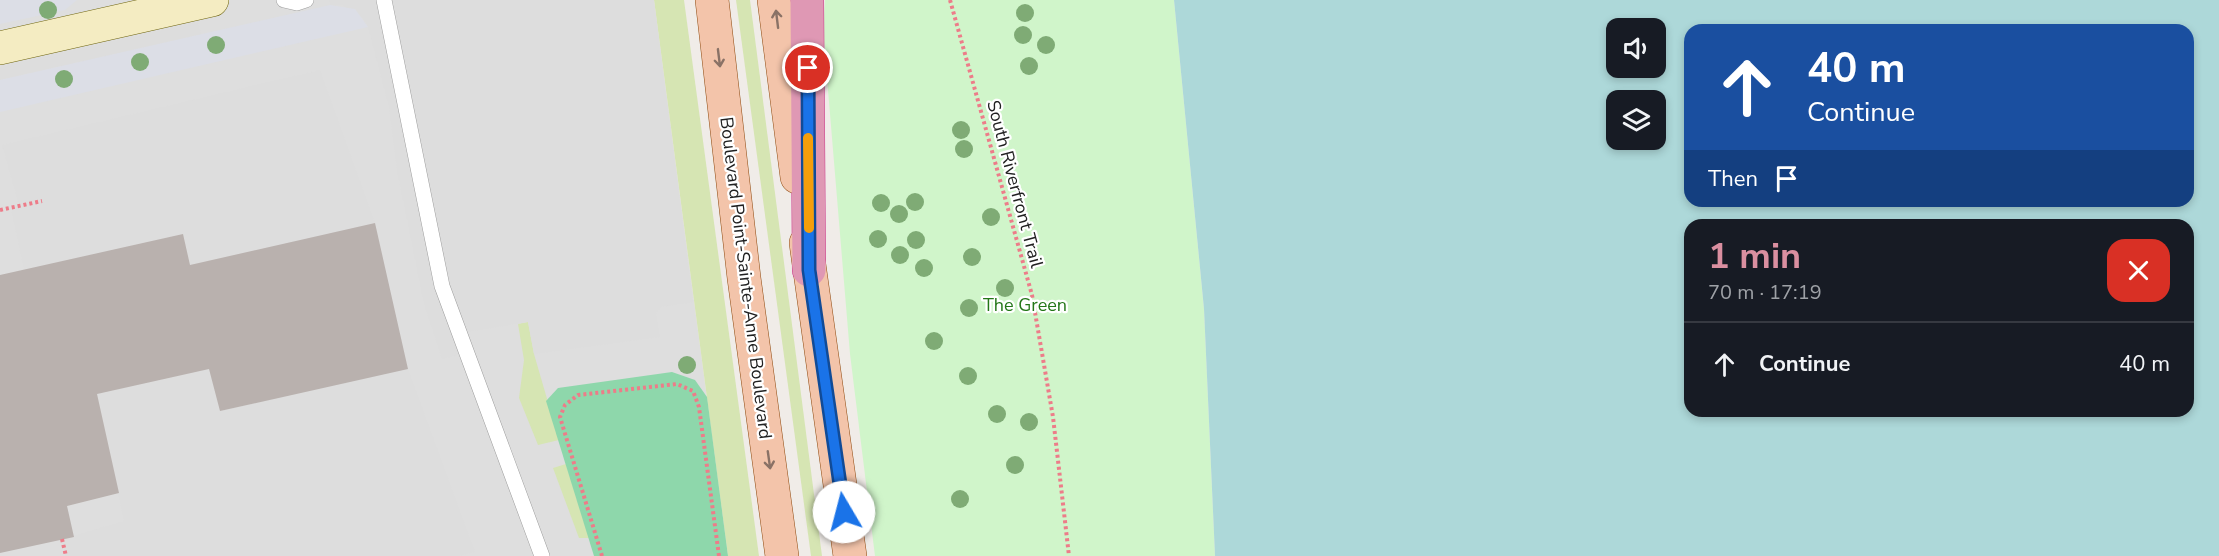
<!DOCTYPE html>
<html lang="en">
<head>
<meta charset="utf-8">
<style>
  :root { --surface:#171b24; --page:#20242c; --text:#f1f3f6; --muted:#9ea1a6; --line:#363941; --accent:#da8fa0 }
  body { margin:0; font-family:"Nunito Sans",sans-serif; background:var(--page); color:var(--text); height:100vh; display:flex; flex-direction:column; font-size:22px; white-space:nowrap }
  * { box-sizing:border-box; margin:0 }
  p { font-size:20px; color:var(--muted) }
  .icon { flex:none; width:33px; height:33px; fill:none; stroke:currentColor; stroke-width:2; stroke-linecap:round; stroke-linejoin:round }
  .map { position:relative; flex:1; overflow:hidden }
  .drawer { position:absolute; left:1684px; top:219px; width:510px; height:198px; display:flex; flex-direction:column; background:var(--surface); border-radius:18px; box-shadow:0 3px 9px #0003 }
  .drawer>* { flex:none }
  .banner { position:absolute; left:1684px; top:24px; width:510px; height:183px; border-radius:18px; box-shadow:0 3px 9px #0003; background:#1a4fa0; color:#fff; overflow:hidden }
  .tools { position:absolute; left:1606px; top:18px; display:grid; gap:12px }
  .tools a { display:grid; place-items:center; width:60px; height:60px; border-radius:12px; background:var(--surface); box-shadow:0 3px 9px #0003; font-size:30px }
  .pin { position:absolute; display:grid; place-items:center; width:51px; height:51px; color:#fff; margin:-26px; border:3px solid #fff; border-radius:50%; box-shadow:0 2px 6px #0007 }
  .me { position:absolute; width:66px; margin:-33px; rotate:352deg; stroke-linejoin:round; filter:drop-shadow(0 0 4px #0008) }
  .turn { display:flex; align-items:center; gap:21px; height:126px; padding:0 24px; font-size:27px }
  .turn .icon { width:78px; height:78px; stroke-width:2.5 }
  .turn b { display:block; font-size:42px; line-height:51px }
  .then { display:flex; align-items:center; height:57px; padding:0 24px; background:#0003; gap:12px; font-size:22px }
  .round { display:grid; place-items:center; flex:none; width:63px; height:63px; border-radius:18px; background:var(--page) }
  .head { display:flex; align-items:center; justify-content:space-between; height:102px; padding:0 24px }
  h1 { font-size:36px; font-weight:700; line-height:45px; color:var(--accent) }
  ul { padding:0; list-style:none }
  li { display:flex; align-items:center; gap:18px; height:84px; padding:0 24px; border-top:2px solid var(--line) }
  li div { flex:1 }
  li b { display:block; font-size:22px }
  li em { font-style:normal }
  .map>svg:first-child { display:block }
  .residential { fill:#dedede }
  .grass { fill:#d6e5b3 }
  .park { fill:#d0f5ca }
  .pitch { fill:#8ed7ab }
  .parking { fill:#ddd }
  .plaza { fill:#dcdee6 }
  .water { fill:#add8d9; fill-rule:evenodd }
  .building { fill:#b9b1ae }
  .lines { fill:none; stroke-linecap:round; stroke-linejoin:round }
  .lane-casing { stroke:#9e9e9e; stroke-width:16 }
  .secondary-casing { stroke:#6f6510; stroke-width:34 }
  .primary-casing { stroke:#8e490f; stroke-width:34 }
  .highway-casing { stroke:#ca398a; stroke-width:34 }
  .path { stroke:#ed7c89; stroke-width:4; stroke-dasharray:3 3; stroke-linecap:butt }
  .lane { stroke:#fff; stroke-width:15 }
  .secondary { stroke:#f4ecc2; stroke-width:33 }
  .primary { stroke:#f3c4aa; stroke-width:33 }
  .highway { stroke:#df98b4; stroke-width:33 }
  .tree { fill:#7fab75 }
  .oneway { stroke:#8a7266 }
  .route-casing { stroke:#114b97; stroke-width:15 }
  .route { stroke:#1a73e8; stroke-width:10 }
  .slow { stroke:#f59e0b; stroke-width:10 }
  .labels { text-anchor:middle; stroke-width:4.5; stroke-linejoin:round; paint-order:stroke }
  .street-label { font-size:18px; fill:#212121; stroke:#fff }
  .park-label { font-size:18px; fill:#237617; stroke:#fff }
</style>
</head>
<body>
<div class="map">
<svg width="2219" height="556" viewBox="0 0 2219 556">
  <rect width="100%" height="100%" fill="#f0ece8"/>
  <path class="residential" d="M 0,0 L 654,0 L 728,556 L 0,556 Z"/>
  <g class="grass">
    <path d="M 654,0 L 684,0 L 759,556 L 728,556 Z"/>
    <path d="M 736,0 L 750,0 L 822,556 L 811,556 Z"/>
    <path d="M 528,322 L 534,354 L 559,440 L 538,445 L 519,398 L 524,360 L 518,324 Z"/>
    <path d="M 566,464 L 589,538 L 579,538 L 553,468 Z"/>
  </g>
  <path class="park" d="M 825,0 L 1174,0 L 1204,309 L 1215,556 L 875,556 L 850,354 L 823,30 Z"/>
  <path class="pitch" d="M 672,372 L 695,380 L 707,397 L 728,556 L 594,556 L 546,401 L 558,388 Z"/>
  <g class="parking">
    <path d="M 329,0 L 654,0 L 693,302 L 661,307 L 656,313 L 660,337 L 534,354 L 528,322 L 460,333 L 467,353 L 442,359 L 424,304 L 397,170 L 389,107 L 368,27 L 363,18 L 343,5 L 330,5 Z"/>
    <path d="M 198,22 L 201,35 L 0,80 L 0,67 Z"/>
    <path d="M 320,70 L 375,223 L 190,265 L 182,234 L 24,270 L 11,208 L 19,205 L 2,145 Z"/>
    <path d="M 209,369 L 220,411 L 408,369 L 475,552 L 459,556 L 66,556 L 62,539 L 124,521 L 96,394 Z"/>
  </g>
  <g class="plaza">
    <path d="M 0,0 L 77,0 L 65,10 L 0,24 Z"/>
    <path d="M 330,5 L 355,9 L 368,27 L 0,112 L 0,80 Z"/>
  </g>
  <path class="water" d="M 1174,0 L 2219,0 L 2219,556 L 1215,556 L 1204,309 ZM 1617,28 L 1656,28 L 1656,68 L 1617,68 ZM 1690,30 L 2188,30 L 2188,201 L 1690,201 ZM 1617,100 L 1656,100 L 1656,140 L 1617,140 ZM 1690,225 L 2188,225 L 2188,411 L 1690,411 Z"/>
  <path class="building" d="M 375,223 L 408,369 L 220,411 L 209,369 L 97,394 L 119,493 L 67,506 L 74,537 L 0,553 L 0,275 L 183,234 L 190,265 Z"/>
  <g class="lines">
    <g class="lane-casing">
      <g id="lane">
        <path d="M 284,0 L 297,3 L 306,0"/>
        <path d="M 384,0 L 442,286 L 542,556"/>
      </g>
    </g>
    <g class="secondary-casing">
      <path id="secondary" d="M 0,48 L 212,0"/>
    </g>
    <g class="primary-casing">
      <g id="primary">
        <path d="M 712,0 L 744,278 L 782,556"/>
        <path d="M 774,0 L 797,177"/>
        <path d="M 806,243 L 850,556"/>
      </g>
    </g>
    <g class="highway-casing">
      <path id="highway" d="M 807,0 L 809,270"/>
    </g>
    <g class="path">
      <path d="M 950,0 L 1032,295 L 1053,417 L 1069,556"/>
      <path d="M 0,210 L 42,201"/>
      <path d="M 62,539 L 66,556"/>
      <path d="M 602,556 L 560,417 L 565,405 L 578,395 L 677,384 L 693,391 L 699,407 L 719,556"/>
    </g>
    <use href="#lane" class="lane"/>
    <use href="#secondary" class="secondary"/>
    <use href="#primary" class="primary"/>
    <use href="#highway" class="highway"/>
  </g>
  <g class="tree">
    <circle cx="48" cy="10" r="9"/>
    <circle cx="1025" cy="13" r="9"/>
    <circle cx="1023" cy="35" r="9"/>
    <circle cx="216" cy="45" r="9"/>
    <circle cx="1046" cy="45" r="9"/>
    <circle cx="140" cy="62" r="9"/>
    <circle cx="1029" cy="66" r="9"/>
    <circle cx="64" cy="79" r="9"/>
    <circle cx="961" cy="130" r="9"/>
    <circle cx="964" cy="149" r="9"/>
    <circle cx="915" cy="202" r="9"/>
    <circle cx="881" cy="203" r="9"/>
    <circle cx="899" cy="214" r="9"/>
    <circle cx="991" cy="217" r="9"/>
    <circle cx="878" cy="239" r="9"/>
    <circle cx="916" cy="240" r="9"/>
    <circle cx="900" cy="255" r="9"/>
    <circle cx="972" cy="257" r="9"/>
    <circle cx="924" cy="268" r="9"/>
    <circle cx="1005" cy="288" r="9"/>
    <circle cx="969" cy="308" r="9"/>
    <circle cx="934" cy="341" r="9"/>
    <circle cx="687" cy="365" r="9"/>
    <circle cx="968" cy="376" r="9"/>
    <circle cx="997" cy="414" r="9"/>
    <circle cx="1029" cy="422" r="9"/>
    <circle cx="1015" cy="465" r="9"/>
    <circle cx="960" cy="499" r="9"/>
  </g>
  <defs><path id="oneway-shaft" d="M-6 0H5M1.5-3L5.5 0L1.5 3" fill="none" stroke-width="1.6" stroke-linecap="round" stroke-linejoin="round" transform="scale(1.5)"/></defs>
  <g class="oneway">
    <use href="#oneway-shaft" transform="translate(777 19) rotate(-97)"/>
    <use href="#oneway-shaft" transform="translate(719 58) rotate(83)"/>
    <use href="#oneway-shaft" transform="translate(769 460) rotate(82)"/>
  </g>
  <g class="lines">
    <g class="route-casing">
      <path id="route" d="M 808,68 L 809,270 L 844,512"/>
    </g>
    <use href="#route" class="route"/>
    <path class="slow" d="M 808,138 L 809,228"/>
  </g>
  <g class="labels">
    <g class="street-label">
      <text transform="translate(1015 184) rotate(75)" y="6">South Riverfront Trail</text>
      <text transform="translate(746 278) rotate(83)" y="6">Boulevard Point-Sainte-Anne Boulevard</text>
    </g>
    <g class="park-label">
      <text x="1025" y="311">The Green</text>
    </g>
  </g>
</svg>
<div class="tools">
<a><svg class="icon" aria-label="sound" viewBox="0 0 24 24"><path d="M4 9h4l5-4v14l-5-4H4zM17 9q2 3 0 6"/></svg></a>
<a><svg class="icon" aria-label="layers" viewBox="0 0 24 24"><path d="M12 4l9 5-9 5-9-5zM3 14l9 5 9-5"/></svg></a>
</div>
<div class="pin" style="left:808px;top:68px;background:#d93025"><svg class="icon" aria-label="arrive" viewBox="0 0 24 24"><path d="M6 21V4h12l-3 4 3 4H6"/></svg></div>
<svg class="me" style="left:844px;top:512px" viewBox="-20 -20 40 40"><circle r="19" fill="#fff"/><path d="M0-13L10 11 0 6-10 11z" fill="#1a73e8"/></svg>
<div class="banner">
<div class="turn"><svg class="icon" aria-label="ahead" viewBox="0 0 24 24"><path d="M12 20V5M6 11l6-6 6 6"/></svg><div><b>40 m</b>Continue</div></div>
<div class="then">Then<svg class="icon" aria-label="arrive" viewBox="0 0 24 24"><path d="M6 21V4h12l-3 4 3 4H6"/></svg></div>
</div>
<section class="drawer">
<div class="head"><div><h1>1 min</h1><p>70 m · 17:19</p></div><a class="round" style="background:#d93025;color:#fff"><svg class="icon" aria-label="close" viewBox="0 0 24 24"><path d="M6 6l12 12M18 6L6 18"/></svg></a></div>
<ul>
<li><svg class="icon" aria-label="ahead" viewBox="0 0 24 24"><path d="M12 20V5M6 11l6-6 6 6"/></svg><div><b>Continue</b></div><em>40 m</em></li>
</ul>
</section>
</div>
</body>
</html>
